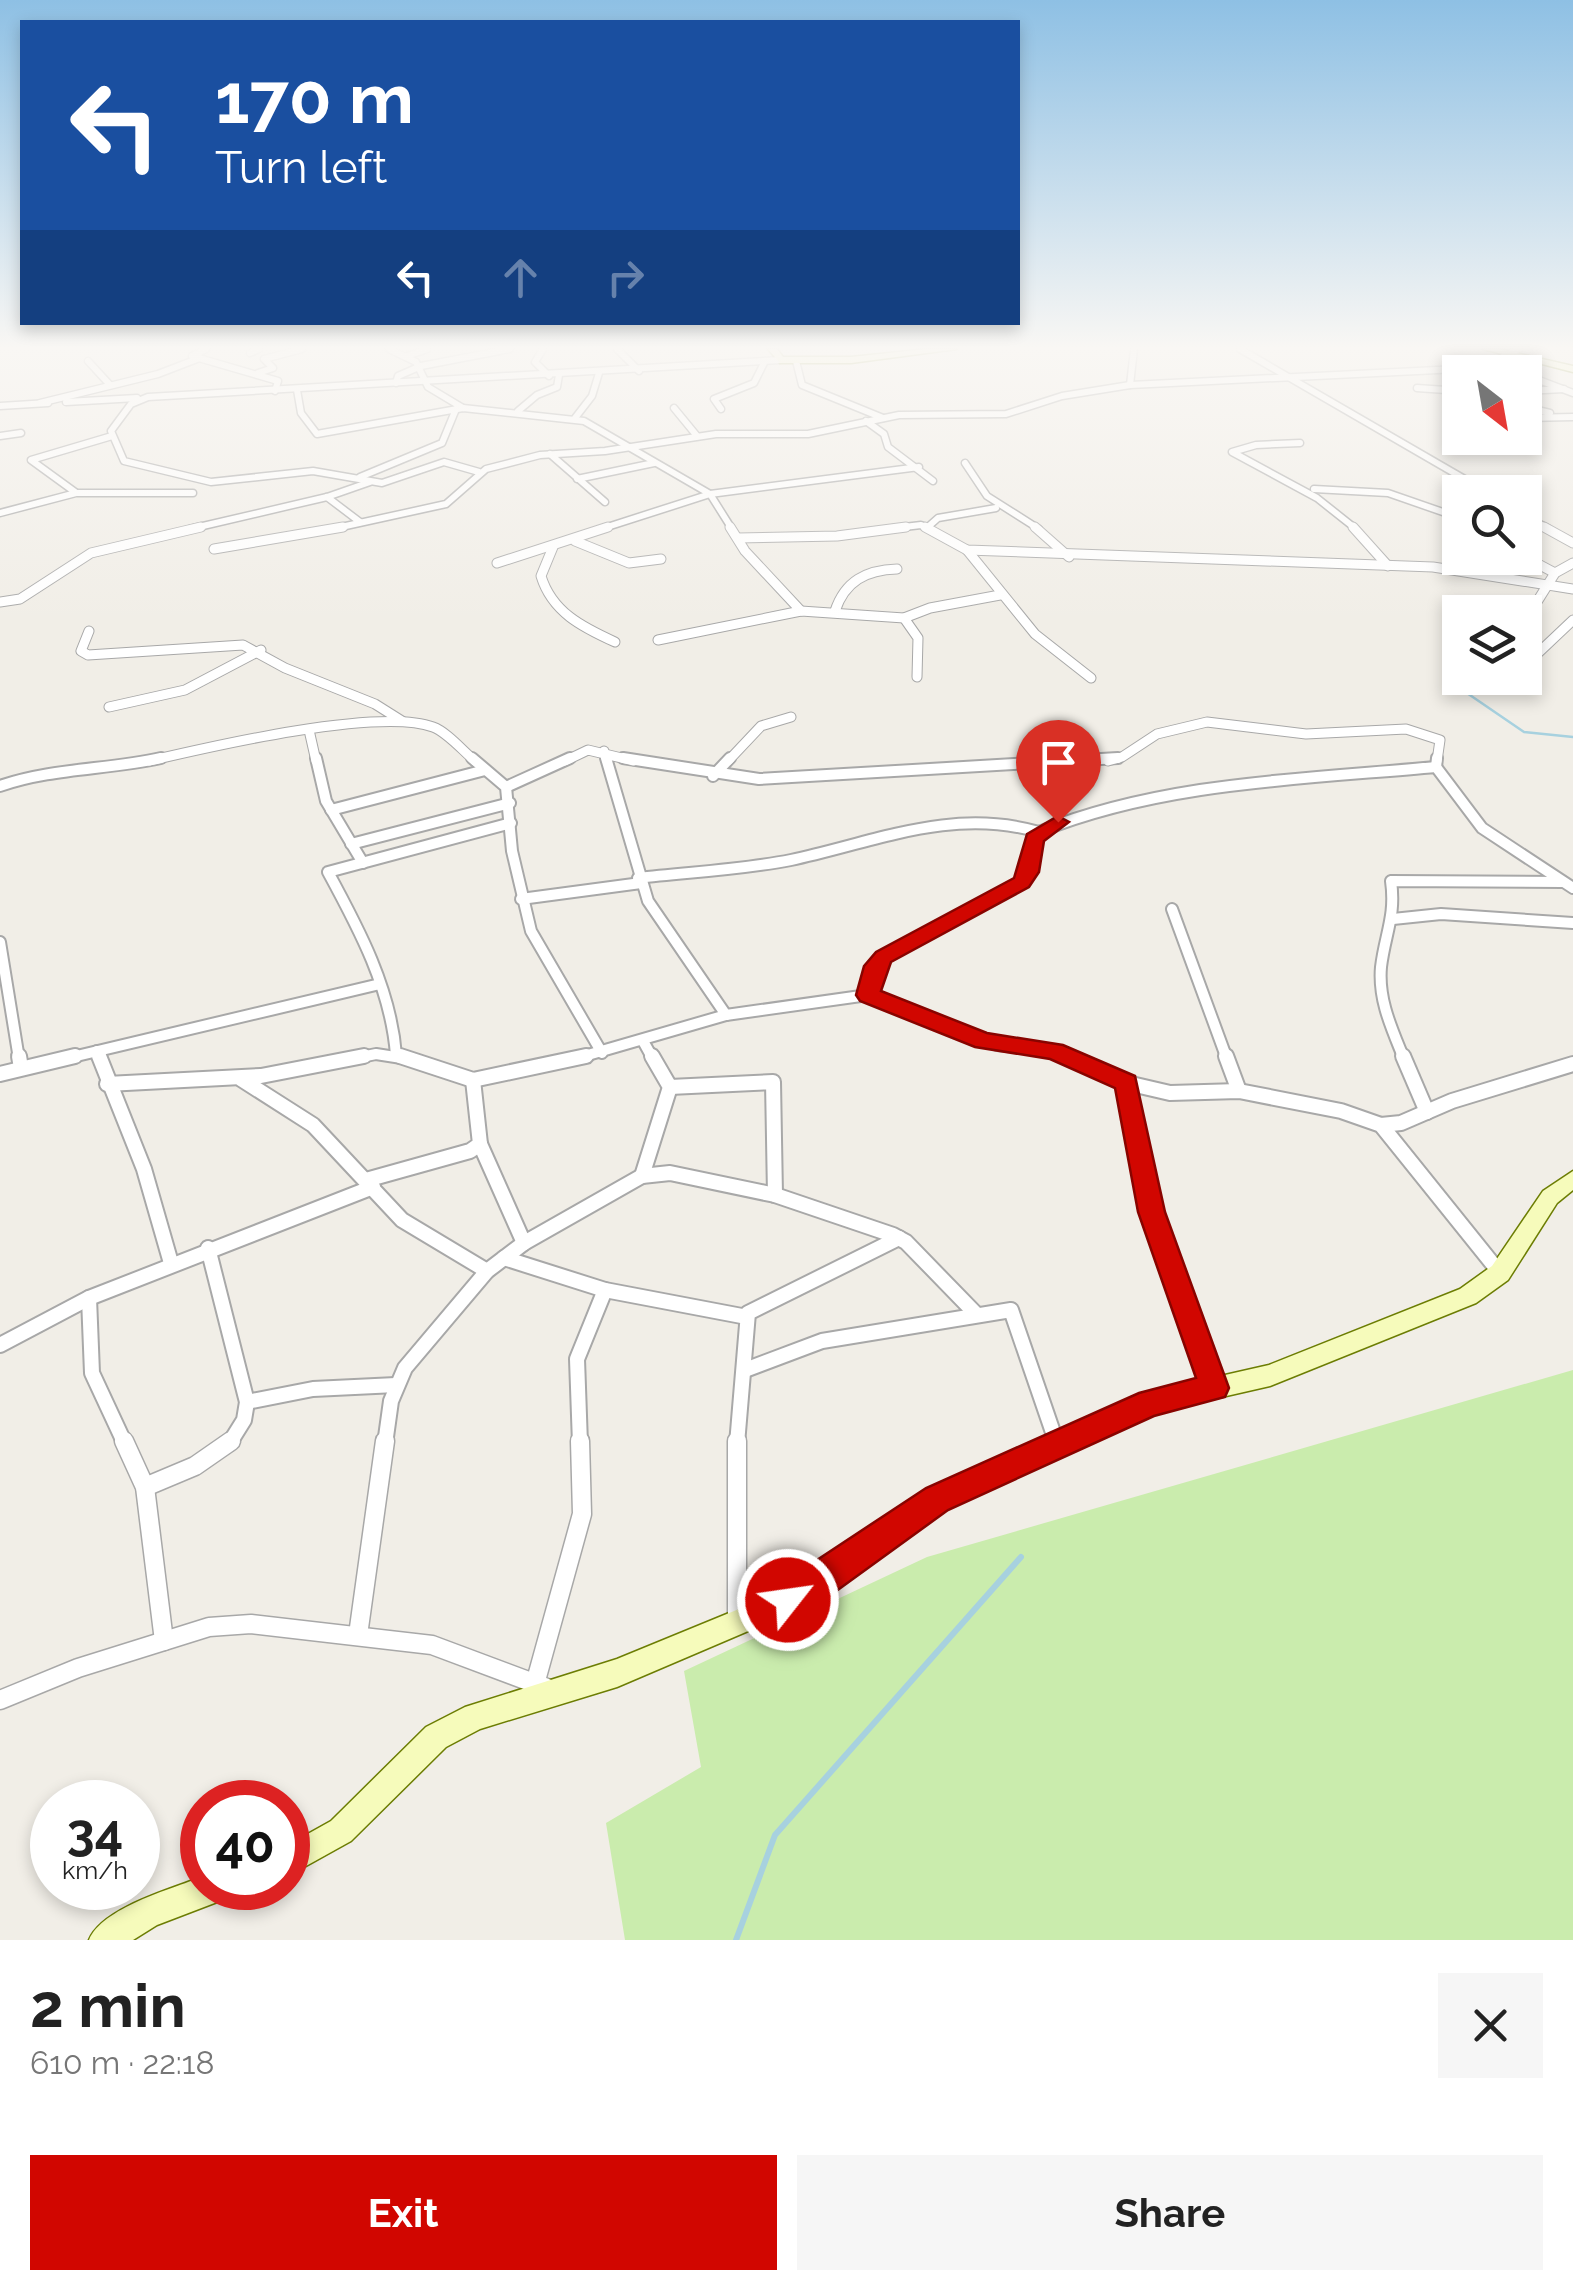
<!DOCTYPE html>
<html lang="en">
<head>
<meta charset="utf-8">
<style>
  :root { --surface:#fff; --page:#f6f6f6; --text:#222; --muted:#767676; --accent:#d10600 }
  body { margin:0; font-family:Raleway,sans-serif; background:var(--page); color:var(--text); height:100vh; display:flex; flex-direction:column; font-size:38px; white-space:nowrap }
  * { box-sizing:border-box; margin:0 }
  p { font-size:32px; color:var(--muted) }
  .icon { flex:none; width:55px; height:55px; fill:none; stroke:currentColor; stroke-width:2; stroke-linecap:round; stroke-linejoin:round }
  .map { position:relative; height:1940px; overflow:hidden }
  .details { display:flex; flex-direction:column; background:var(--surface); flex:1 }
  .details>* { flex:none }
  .guide { position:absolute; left:20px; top:20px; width:1000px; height:305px; border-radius:0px; box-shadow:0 5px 15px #0003; background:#1a4fa0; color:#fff; overflow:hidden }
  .needle { width:65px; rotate:149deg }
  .tools { position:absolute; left:1442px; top:355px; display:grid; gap:20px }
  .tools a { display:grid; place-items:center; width:100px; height:100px; border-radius:0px; background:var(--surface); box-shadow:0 5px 15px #0003; font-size:50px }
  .speed { position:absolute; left:30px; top:1780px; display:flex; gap:20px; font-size:50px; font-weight:700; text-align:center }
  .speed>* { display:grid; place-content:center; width:130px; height:130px; border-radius:50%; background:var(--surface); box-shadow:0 5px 15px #0003; line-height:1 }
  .speed small { font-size:25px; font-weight:400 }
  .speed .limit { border:15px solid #d22; background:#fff; color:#111 }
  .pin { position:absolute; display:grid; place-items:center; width:85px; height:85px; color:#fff; margin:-102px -42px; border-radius:50% 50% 50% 0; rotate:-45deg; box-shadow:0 0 10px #0007 }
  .pin .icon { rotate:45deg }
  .me { position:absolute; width:110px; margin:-55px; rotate:60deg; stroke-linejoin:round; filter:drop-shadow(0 0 8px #0008) }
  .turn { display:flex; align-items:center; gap:35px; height:210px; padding:0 30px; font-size:45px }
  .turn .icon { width:130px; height:130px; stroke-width:2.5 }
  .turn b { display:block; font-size:70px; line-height:85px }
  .lanes { display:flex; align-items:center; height:95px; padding:0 30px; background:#0003; justify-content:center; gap:50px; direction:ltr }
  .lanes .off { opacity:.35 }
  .round { display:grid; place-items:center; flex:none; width:105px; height:105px; border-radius:0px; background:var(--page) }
  .headline { display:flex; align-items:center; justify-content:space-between; height:170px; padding:0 30px }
  h1 { font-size:60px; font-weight:700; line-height:75px }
  .primary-button { display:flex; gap:20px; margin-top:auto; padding:20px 30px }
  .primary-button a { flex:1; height:115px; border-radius:0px; background:var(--accent); color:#fff; font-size:40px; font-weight:700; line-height:115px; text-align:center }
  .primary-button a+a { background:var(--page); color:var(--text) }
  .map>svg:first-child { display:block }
  .grass { fill:#caecad }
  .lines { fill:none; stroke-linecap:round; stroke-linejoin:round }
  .stream-far1 { stroke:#a7d1df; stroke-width:2.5 }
  .stream { stroke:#a7d1df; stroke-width:6 }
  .street-far4-casing { stroke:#a8a8a8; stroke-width:9 }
  .street-far3-casing { stroke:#a8a8a8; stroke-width:11 }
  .street-far2-casing { stroke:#a8a8a8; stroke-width:14 }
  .street-far1-casing { stroke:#a8a8a8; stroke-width:18 }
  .street-casing { stroke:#a8a8a8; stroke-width:21 }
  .secondary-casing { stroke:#6c7d03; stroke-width:3 }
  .street-far4 { stroke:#fff; stroke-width:6 }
  .street-far3 { stroke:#fff; stroke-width:9 }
  .street-far2 { stroke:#fff; stroke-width:10 }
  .street-far1 { stroke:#fff; stroke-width:14 }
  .street { stroke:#fff; stroke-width:18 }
  .secondary { fill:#f6fbbb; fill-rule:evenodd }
  .route { fill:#d10600; stroke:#880400; stroke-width:2.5 }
</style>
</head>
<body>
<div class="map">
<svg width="1573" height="1940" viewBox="0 0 1573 1940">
  <rect width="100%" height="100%" fill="#f1eee7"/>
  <path class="grass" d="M 1573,1370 L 1573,1940 L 625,1940 L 606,1823 L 701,1767 L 684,1671 L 927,1557 Z"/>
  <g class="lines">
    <path class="stream-far1" d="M 1464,691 L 1524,732 L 1573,737"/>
    <path class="stream" d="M 736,1940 L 775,1835 L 1021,1557"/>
    <g class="street-far4-casing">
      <g id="street-far4">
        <path d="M 206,349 L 192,356 L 278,381 L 275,391"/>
        <path d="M 389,349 L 416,362 L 428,387 L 463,408"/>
        <path d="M 543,349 L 535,362 L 549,376"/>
        <path d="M 617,349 L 639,371"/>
        <path d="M 1240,349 L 1487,492"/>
        <path d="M 1519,349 L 1492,362 L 1573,393"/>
        <path d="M 250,353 L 259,349"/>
        <path d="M 407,356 L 427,349"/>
        <path d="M 88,361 L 110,385"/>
        <path d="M 796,361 L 802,385 L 883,418"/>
        <path d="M 258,373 L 273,368 L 264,359 L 302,349"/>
        <path d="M 396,383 L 398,376 L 421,366 L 510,349"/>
        <path d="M 1130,385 L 1134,349"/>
        <path d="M 1417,388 L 1460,391"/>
        <path d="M 297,390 L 301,413 L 317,434 L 463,408 L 584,421 L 710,494 L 732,529"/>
        <path d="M 1525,391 L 1564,389"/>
        <path d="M 66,402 L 137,398"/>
        <path d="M 40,403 L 158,374 L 197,359"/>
        <path d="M 0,406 L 48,403"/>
        <path d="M 1525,407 L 1550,413"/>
        <path d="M 674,408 L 697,436"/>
        <path d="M 721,409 L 714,399 L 754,383 L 765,361"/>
        <path d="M 518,411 L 537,395 L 557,387 L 559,375"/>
        <path d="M 575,418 L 592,396 L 599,373"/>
        <path d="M 1525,418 L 1573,417"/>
        <path d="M 866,421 L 884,434 L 888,447 L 933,481"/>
        <path d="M 0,436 L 21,433"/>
        <path d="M 1300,443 L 1256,445 L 1232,452 L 1317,498 L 1356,529"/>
        <path d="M 550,454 L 605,502"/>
        <path d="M 965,463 L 987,496 L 1039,529"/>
        <path d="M 479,472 L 444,462 L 382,483 L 313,471 L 211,482 L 124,461 L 111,431 L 131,404 L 148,397 L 780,360"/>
        <path d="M 360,477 L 442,443 L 456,409"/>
        <path d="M 577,479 L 654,463"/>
        <path d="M 1314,489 L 1388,493 L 1460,518"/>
        <path d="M 75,492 L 31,460 L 112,436"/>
        <path d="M 327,497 L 360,522"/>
        <path d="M 0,513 L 76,493 L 193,493"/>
        <path d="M 1525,516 L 1549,529"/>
        <path d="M 929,526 L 938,518 L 996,508"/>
        <path d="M 190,529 L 327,497 L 370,482"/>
        <path d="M 332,529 L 446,504 L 486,469 L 540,455 L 605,451 L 716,434 L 808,434 L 899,415 L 1006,414 L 1062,396 L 1130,385 L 1478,368"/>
        <path d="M 601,529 L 710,494 L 919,467"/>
        <path d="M 887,529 L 921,525 L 929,529"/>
      </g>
    </g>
    <g class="street-far3-casing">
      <g id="street-far3">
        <path d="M 730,527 L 745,551 L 801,611"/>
        <path d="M 925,527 L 967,550 L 1433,567 L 1573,589"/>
        <path d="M 1035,527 L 1069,557"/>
        <path d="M 1353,527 L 1388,566"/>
        <path d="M 1544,527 L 1573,543"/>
        <path d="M 738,538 L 837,536 L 906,527"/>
        <path d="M 575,541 L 629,563 L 661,559"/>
        <path d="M 553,547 L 541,576 C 552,612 582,627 615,642"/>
        <path d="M 214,549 L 343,527"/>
        <path d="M 967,550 L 1035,634 L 1091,678"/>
        <path d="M 1525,557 L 1555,573"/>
        <path d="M 497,563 L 608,527"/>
        <path d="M 0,602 L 20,599 L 91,553 L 201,527"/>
        <path d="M 835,611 C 845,581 866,570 897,569"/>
        <path d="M 904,618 L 918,638 L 917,677"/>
        <path d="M 1525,621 L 1555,573 L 1573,563"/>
        <path d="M 89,631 L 81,651 L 88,655 L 243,645 L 285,668 L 375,704 L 402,721"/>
        <path d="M 658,640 L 801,611 L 904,618 L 930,608 L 1000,595"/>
        <path d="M 1536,655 L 1573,620"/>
        <path d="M 109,707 L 185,690 L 261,650"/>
        <path d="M 309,730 L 316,761"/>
        <path d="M 604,751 L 607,761"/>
        <path d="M 149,761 C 209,747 379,707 433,727 C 447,732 462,750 475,761"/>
        <path d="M 565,761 L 588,750 L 634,761"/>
        <path d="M 728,761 L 761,726 L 791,717"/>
        <path d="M 1108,761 L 1122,757 L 1157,734 L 1207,722 L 1306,734 L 1406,729 L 1440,740 L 1437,761"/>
      </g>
    </g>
    <g class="street-far2-casing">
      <g id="street-far2">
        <path d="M 316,758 L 326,801 L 363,863"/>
        <path d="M 472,758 L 506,787 L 512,851 L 531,931 L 602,1053"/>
        <path d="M 606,758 L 648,901 L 726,1015"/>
        <path d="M 623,758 L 759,779 L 1118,758"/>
        <path d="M 1436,767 L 1437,758"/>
        <path d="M 713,776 L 730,758"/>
        <path d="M 0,786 C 52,768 107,770 161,758"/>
        <path d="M 506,787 L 570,758"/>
        <path d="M 331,810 L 485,770"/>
        <path d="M 351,844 L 510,803"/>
        <path d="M 638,878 C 689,872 741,870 791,860 C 875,842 952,807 1039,832"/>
        <path d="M 521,899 L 641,883"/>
        <path d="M 1172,909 L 1227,1059"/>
        <path d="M 1393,919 L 1441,914 L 1573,923"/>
        <path d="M 0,942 L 19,1059"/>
        <path d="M 868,995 L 875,965 L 884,957 L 1022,883 L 1039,832 C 1162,782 1305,779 1436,767 L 1482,828 L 1573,888"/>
        <path d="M 643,1041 L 653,1059"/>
        <path d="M 97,1051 L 100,1059"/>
        <path d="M 396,1055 C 391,989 359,929 328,872 L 511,823"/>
        <path d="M 64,1059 L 380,984"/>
        <path d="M 351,1059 L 376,1054 L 408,1059"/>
        <path d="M 574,1059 L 726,1015 L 868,995 L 997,1045 L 1054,1051 L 1072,1059"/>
        <path d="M 1404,1059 C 1392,1029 1378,1000 1381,967 C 1385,934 1396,916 1391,881 L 1563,882"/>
      </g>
    </g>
    <g class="street-far1-casing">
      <g id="street-far1">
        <path d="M 19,1056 L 21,1068"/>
        <path d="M 99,1056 L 144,1169 L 171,1263"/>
        <path d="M 400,1056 L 473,1080 L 586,1056"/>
        <path d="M 1066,1056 L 1127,1083 L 1170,1093 L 1239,1091 L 1341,1111 L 1381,1125 L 1500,1273"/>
        <path d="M 1226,1056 L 1239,1091"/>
        <path d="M 1403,1056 L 1427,1112"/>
        <path d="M 0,1074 L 75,1056"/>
        <path d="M 241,1079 L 313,1125 L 402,1220 L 487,1271"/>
        <path d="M 1127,1083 L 1151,1212 L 1214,1388"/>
        <path d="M 107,1084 L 261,1076 L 364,1056"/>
        <path d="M 670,1087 L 773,1082 L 775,1195"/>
        <path d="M 1381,1125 L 1401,1123 L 1452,1101 L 1573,1064"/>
        <path d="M 480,1144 L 524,1243"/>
        <path d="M 642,1176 L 670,1087 L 652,1056"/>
        <path d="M 366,1180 L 470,1151 L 480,1144 L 473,1080"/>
        <path d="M 208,1248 L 247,1402 L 244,1420 L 229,1444"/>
        <path d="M 504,1258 L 605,1290 L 747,1317"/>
        <path d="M 89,1298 L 92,1373 L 125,1444"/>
        <path d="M 0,1345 L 89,1298 L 373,1187"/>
        <path d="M 745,1370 L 822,1341 L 1011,1310 L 1057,1444"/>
        <path d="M 247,1402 L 313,1389 L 396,1385"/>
        <path d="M 385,1444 L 391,1401 L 405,1368 L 487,1271 L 524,1243 L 642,1176 L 670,1173 L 775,1195 L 893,1235 L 906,1242 L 977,1315"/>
        <path d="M 580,1444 L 577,1359 L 605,1290"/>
        <path d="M 737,1444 L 748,1313 L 899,1238"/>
      </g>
    </g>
    <g class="street-casing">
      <g id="street">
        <path d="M 124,1441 L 145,1487 L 164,1641"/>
        <path d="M 145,1487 L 195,1466 L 231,1441"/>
        <path d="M 737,1623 L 737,1441"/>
        <path d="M 358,1635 L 385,1441"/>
        <path d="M 535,1684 L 582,1514 L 580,1441"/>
        <path d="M 0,1700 L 78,1668 L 209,1627 L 251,1624 L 432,1645 L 547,1688"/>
      </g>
    </g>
    <g class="secondary-casing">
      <g id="secondary">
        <path d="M 768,349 L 777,349 L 783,357 L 851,357 L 927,349 L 957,349 L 851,363 L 780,363 Z"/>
        <path d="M 1483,349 L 1499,349 L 1573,366 L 1573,372 Z"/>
        <path d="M 1573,1171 L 1573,1190 L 1557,1203 L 1508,1280 L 1476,1303 L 1270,1386 L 1152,1413 L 1107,1432 L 946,1508 L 821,1597 L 774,1620 L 617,1687 L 480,1729 L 446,1747 L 351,1841 L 288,1876 L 288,1845 L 331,1821 L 426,1727 L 465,1707 L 617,1659 L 756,1602 L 803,1579 L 928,1490 L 1091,1416 L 1150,1392 L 1269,1365 L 1460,1289 L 1492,1266 L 1543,1191 Z"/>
        <path d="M 202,1877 L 202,1888 L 229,1888 L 225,1899 L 157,1925 L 133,1940 L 89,1940 C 102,1908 171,1889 202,1877 Z"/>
      </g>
    </g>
    <use href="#street-far4" class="street-far4"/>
    <use href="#street-far3" class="street-far3"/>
    <use href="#street-far2" class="street-far2"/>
    <use href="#street-far1" class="street-far1"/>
    <use href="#street" class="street"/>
    <use href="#secondary" class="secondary"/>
  </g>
  <linearGradient id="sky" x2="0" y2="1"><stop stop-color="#8ec0e4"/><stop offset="0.56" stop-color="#f9f7f4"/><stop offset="1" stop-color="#f9f7f4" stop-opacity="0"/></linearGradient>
  <rect width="1573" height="621" fill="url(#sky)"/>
  <path class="route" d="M 1058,816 L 1069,822 L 1044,841 L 1039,872 L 1029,887 L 891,962 L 881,991 L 987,1033 L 1063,1045 L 1135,1076 L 1165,1212 L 1229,1388 L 1225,1397 L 1154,1416 L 948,1510 L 824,1600 L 788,1617 L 776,1612 L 771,1600 L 776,1587 L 926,1488 L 1139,1393 L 1196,1378 L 1138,1212 L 1115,1088 L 1050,1059 L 975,1047 L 860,1001 L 856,995 L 864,966 L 876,952 L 1014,878 L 1027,834 Z"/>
</svg>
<div class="tools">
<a><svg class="needle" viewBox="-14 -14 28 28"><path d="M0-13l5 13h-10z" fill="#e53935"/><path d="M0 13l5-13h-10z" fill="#767676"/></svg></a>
<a><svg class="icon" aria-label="search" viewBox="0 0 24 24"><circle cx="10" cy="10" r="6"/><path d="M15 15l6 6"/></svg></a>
<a><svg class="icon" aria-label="layers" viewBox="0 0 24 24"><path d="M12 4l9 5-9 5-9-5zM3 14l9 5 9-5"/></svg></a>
</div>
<div class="speed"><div>34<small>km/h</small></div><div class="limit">40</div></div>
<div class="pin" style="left:1058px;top:822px;background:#d93025"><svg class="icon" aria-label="arrive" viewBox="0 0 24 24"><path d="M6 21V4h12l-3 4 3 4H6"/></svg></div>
<svg class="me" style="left:788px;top:1600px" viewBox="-20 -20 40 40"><circle r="17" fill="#d10600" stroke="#fff" stroke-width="3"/><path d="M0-11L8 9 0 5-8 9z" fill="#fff"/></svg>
<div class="guide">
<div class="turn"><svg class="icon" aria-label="left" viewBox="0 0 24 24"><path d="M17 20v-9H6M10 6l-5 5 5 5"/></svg><div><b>170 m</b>Turn left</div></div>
<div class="lanes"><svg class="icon" aria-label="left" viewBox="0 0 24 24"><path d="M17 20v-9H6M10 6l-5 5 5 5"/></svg><svg class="icon off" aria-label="ahead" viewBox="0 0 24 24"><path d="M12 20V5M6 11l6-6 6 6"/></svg><svg class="icon off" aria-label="right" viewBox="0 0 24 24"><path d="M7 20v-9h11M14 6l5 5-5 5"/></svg></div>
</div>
</div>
<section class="details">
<div class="headline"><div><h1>2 min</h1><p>610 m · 22:18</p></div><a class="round"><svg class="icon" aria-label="close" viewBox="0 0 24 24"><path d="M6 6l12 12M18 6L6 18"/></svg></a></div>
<div class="primary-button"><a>Exit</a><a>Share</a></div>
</section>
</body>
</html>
